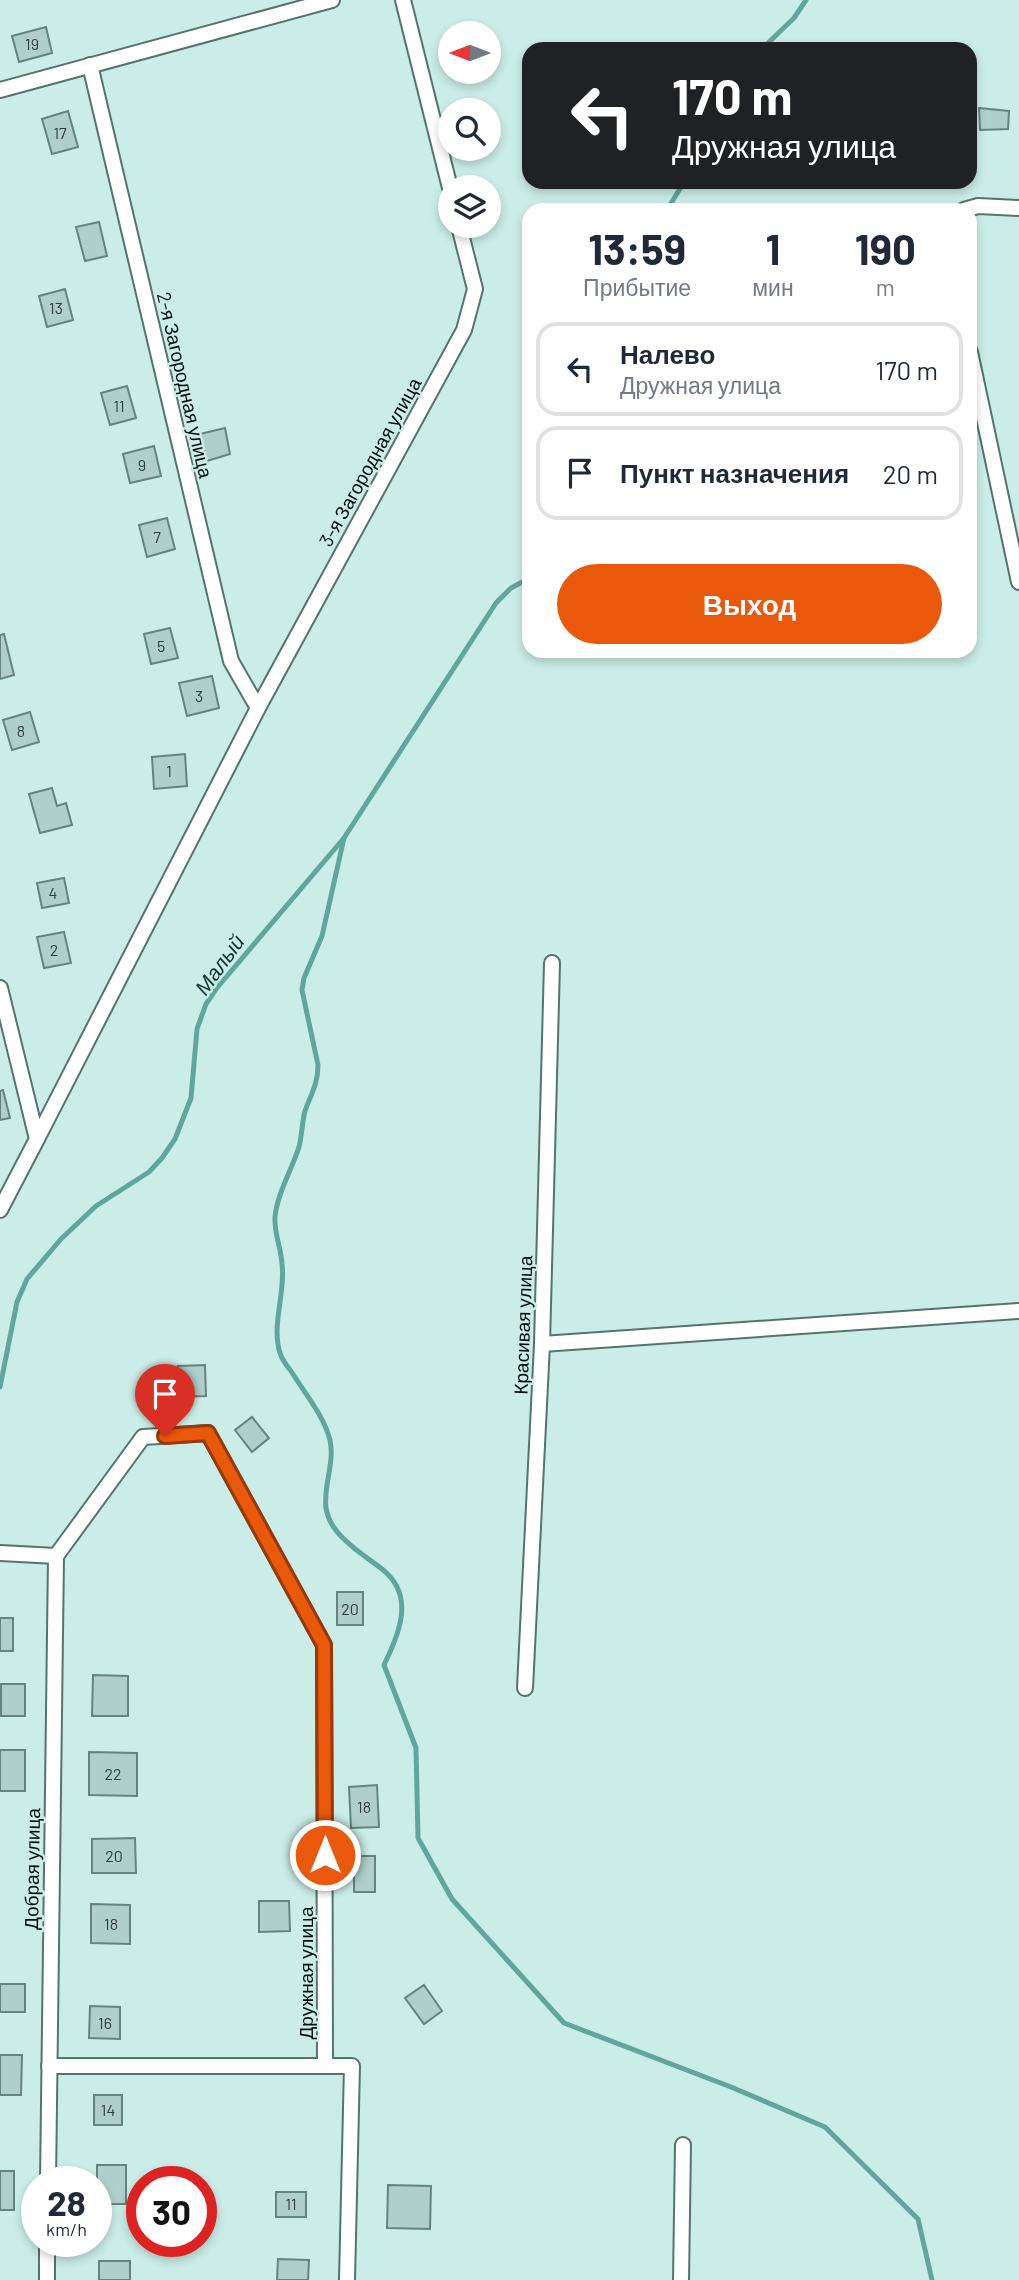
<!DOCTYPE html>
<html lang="ru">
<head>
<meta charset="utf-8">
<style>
  :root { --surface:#fff; --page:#f6f6f7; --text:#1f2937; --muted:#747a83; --line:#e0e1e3; --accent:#ea580c }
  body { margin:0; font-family:Barlow,sans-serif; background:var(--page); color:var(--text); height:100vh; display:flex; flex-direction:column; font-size:26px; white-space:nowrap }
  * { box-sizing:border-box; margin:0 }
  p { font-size:23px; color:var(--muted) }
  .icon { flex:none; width:38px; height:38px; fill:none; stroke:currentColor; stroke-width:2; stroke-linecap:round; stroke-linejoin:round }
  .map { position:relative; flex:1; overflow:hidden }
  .details { position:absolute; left:522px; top:203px; width:455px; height:455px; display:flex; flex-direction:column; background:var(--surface); border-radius:21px; box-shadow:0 4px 10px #0003 }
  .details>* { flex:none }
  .banner { position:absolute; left:522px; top:42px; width:455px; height:147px; border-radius:21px; box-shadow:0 4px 10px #0003; background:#202124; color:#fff; overflow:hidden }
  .needle { width:46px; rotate:270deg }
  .fabs { position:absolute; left:438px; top:21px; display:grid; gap:14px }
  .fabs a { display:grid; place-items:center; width:63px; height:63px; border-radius:50%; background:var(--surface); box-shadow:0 4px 10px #0003; font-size:35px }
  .speed { position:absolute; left:21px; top:2166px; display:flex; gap:14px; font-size:35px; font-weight:700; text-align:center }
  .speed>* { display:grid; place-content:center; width:91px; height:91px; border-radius:50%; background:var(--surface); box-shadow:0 4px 10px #0003; line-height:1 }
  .speed small { font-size:18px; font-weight:400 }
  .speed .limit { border:10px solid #d22; background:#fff; color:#111 }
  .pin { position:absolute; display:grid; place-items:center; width:60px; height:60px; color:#fff; margin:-72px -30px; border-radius:50% 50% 50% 0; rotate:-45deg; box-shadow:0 0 7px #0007 }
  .pin .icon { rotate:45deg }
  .me { position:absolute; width:77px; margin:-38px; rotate:0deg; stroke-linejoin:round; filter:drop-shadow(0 0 5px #0008) }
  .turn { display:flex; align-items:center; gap:24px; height:147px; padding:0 35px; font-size:32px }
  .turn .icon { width:91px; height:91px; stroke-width:2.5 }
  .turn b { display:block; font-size:49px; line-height:60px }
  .eta { display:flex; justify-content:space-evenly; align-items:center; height:119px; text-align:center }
  .eta b { font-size:42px; font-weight:700; line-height:49px }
  .primary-button { display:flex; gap:14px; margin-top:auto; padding:14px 35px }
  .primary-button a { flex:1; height:80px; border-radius:42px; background:var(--accent); color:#fff; font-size:28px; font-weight:700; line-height:80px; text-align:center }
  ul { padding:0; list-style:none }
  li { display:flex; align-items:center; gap:21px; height:94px; margin:0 14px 10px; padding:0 21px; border:4px solid var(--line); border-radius:21px }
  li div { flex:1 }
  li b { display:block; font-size:26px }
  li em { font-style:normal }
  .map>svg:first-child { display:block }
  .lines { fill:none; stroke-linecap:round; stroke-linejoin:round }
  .stream { stroke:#61a69c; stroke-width:5 }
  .building { fill:#afcfca; stroke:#66847f; stroke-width:2 }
  .minor-casing { stroke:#55736f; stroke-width:18 }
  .minor { stroke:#fff; stroke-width:14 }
  .route-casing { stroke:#983908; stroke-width:18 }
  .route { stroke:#ea580c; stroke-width:12 }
  .labels { text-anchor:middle; stroke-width:5; stroke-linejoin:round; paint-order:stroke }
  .number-label { font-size:16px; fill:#2f3e3c }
  .street-label { font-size:19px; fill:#040e0c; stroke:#cbede7 }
  .water-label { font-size:21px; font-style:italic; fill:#10332f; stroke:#cbede7 }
</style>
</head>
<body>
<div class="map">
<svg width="1019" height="2280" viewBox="0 0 1019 2280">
  <rect width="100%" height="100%" fill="#cbede7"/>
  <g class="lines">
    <g class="stream">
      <path d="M 765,49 L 767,44 L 794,18 L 806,0"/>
      <path d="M 667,210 L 684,182"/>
      <path d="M 344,838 L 322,936 L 304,978 L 302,990 L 318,1065 C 318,1084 311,1094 305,1111 C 302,1122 302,1135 299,1147 C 292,1169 277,1194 275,1217 C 274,1234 281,1247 282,1264 C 286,1293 271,1324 280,1353 C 282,1360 287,1366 291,1371 C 304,1392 324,1416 330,1440 C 335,1463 323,1486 326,1508 C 328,1520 336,1532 345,1540 C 356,1551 369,1559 382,1569 C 416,1596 399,1633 384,1665 L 416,1748 L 418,1838 L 452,1899 L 564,2023 L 731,2087 L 825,2127 L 918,2219 L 932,2280"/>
      <path d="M 0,1387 L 17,1302 L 27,1279 L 61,1239 L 96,1206 L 149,1172 L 162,1158 L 175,1139 L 191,1098 L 197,1029 L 206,1004 L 216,989 L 344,838 L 496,603 L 511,588 L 528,579"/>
    </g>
  </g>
  <g class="building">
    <path d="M 46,27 L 52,53 L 19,62 L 12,36 Z"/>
    <path d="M 979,108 L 1009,111 L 1008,129 L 980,130 Z"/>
    <path d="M 68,111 L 78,147 L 52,154 L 42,119 Z"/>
    <path d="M 99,222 L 107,256 L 85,261 L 76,227 Z"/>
    <path d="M 65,289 L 73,320 L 47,327 L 39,296 Z"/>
    <path d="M 127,386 L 136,418 L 110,425 L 101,393 Z"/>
    <path d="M 225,428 L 230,454 L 207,461 L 200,434 Z"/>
    <path d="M 154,446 L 161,476 L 130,483 L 123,454 Z"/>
    <path d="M 167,518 L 175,549 L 147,557 L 139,525 Z"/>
    <path d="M 170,628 L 178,658 L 151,664 L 144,634 Z"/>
    <path d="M 4,634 L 14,675 L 0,679 L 0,635 Z"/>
    <path d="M 212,676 L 219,708 L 187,716 L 179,683 Z"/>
    <path d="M 30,712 L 39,742 L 12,750 L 3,720 Z"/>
    <path d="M 185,754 L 187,786 L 154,789 L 152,757 Z"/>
    <path d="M 52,788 L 57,806 L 66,803 L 72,825 L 40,833 L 29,794 Z"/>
    <path d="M 64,878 L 69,903 L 42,908 L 37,883 Z"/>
    <path d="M 64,932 L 71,963 L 44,968 L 37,937 Z"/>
    <path d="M 3,1090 L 10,1118 L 0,1120 L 0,1091 Z"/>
    <path d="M 205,1365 L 206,1396 L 178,1397 L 178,1366 Z"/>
    <path d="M 252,1417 L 269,1438 L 252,1452 L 235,1430 Z"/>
    <rect x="337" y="1592" width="26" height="33"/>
    <rect x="0" y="1618" width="13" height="33"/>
    <path d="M 93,1675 L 128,1676 L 128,1716 L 92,1716 Z"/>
    <rect x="1" y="1684" width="24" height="32"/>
    <rect x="0" y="1750" width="25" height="41"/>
    <path d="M 89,1752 L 137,1753 L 137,1796 L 89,1795 Z"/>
    <path d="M 377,1785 L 379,1827 L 351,1828 L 349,1787 Z"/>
    <path d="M 135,1838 L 136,1873 L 92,1873 L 92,1839 Z"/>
    <rect x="354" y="1856" width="21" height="36"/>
    <path d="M 259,1901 L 289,1901 L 290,1931 L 259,1932 Z"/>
    <path d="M 91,1904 L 130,1905 L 130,1944 L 91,1943 Z"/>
    <rect x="0" y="1984" width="25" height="28"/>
    <path d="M 424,1985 L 442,2011 L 424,2024 L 405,1998 Z"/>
    <path d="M 90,2006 L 120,2007 L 120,2039 L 89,2038 Z"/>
    <path d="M 0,2055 L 22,2055 L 21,2095 L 0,2095 Z"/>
    <rect x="94" y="2095" width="28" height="30"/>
    <rect x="97" y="2165" width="29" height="39"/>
    <rect x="0" y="2171" width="14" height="39"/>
    <path d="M 388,2185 L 431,2186 L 430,2229 L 387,2228 Z"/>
    <rect x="276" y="2192" width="30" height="25"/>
    <path d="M 278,2259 L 309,2260 L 308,2280 L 277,2280 Z"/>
    <rect x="99" y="2261" width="31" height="19"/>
  </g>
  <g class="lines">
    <g class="minor-casing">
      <g id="minor">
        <path d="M 403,0 L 450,188"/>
        <path d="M 90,65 L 231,661 L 258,708"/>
        <path d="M 0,90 L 332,0"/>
        <path d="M 964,210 L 978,206 L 1019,208"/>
        <path d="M 970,352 L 1019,582"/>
        <path d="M 0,988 L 37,1139 L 0,1210"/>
        <path d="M 37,1139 L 258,708 L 464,330 L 475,289 L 459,226"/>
        <path d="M 542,1344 L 1019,1311"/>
        <path d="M 0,1553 L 56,1556"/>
        <path d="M 56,1556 L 143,1437 L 208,1433 L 324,1645 L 325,2066"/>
        <path d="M 525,1688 L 542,1344 L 552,963"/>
        <path d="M 49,2066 L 352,2066 L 347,2280"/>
        <path d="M 48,2182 L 56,1556"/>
        <path d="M 47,2280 L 47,2242"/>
        <path d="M 681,2280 L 683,2145"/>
      </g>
    </g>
    <use href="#minor" class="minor"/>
  </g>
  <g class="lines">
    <g class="route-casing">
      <path id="route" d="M 165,1436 L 208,1433 L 324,1645 L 325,1855"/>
    </g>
    <use href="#route" class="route"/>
  </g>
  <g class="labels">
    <g class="number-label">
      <text x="32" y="50">19</text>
      <text x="60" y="139">17</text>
      <text x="56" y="314">13</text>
      <text x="119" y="412">11</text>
      <text x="142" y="471">9</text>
      <text x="157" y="543">7</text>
      <text x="161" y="652">5</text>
      <text x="199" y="702">3</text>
      <text x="21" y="737">8</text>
      <text x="169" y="777">1</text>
      <text x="53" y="899">4</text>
      <text x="54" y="956">2</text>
      <text x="350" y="1615">20</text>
      <text x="113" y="1780">22</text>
      <text x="364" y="1813">18</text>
      <text x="114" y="1862">20</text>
      <text x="111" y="1930">18</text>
      <text x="105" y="2029">16</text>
      <text x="108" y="2116">14</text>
      <text x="291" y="2210">11</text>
    </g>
    <g class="street-label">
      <text transform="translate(185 385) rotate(77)" y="7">2-я Загородная улица</text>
      <text transform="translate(370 462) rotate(-61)" y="7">3-я Загородная улица</text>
      <text transform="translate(523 1325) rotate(-88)" y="7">Красивая улица</text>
      <text transform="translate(32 1869) rotate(-89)" y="7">Добрая улица</text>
      <text transform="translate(306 1973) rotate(-90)" y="7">Дружная улица</text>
    </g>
    <g class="water-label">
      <text transform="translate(220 965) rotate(-54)" y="7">Малый</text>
    </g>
  </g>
</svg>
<div class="fabs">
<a><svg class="needle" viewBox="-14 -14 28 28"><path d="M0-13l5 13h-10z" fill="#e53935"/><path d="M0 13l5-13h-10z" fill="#747a83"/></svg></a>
<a><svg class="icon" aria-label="search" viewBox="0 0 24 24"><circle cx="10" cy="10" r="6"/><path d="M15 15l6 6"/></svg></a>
<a><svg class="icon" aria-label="layers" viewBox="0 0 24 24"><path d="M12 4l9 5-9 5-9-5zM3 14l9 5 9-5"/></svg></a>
</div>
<div class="speed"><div>28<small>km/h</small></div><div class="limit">30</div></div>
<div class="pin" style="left:165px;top:1436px;background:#d93025"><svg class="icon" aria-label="arrive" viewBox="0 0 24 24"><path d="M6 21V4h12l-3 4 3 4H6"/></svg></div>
<svg class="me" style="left:325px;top:1855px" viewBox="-20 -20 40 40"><circle r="17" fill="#ea580c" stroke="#fff" stroke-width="3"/><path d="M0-11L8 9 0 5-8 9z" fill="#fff"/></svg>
<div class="banner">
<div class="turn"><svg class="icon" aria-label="left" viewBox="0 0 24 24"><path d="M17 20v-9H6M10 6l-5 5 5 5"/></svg><div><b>170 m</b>Дружная улица</div></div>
</div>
<section class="details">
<div class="eta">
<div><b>13:59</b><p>Прибытие</p></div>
<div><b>1</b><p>мин</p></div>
<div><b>190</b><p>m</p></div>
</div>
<ul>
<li><svg class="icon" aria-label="left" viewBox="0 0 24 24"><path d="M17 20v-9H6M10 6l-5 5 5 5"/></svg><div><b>Налево</b><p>Дружная улица</p></div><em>170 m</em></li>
<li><svg class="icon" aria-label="arrive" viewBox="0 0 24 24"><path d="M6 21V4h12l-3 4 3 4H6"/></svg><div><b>Пункт назначения</b></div><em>20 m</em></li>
</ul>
<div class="primary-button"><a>Выход</a></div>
</section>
</div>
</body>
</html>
